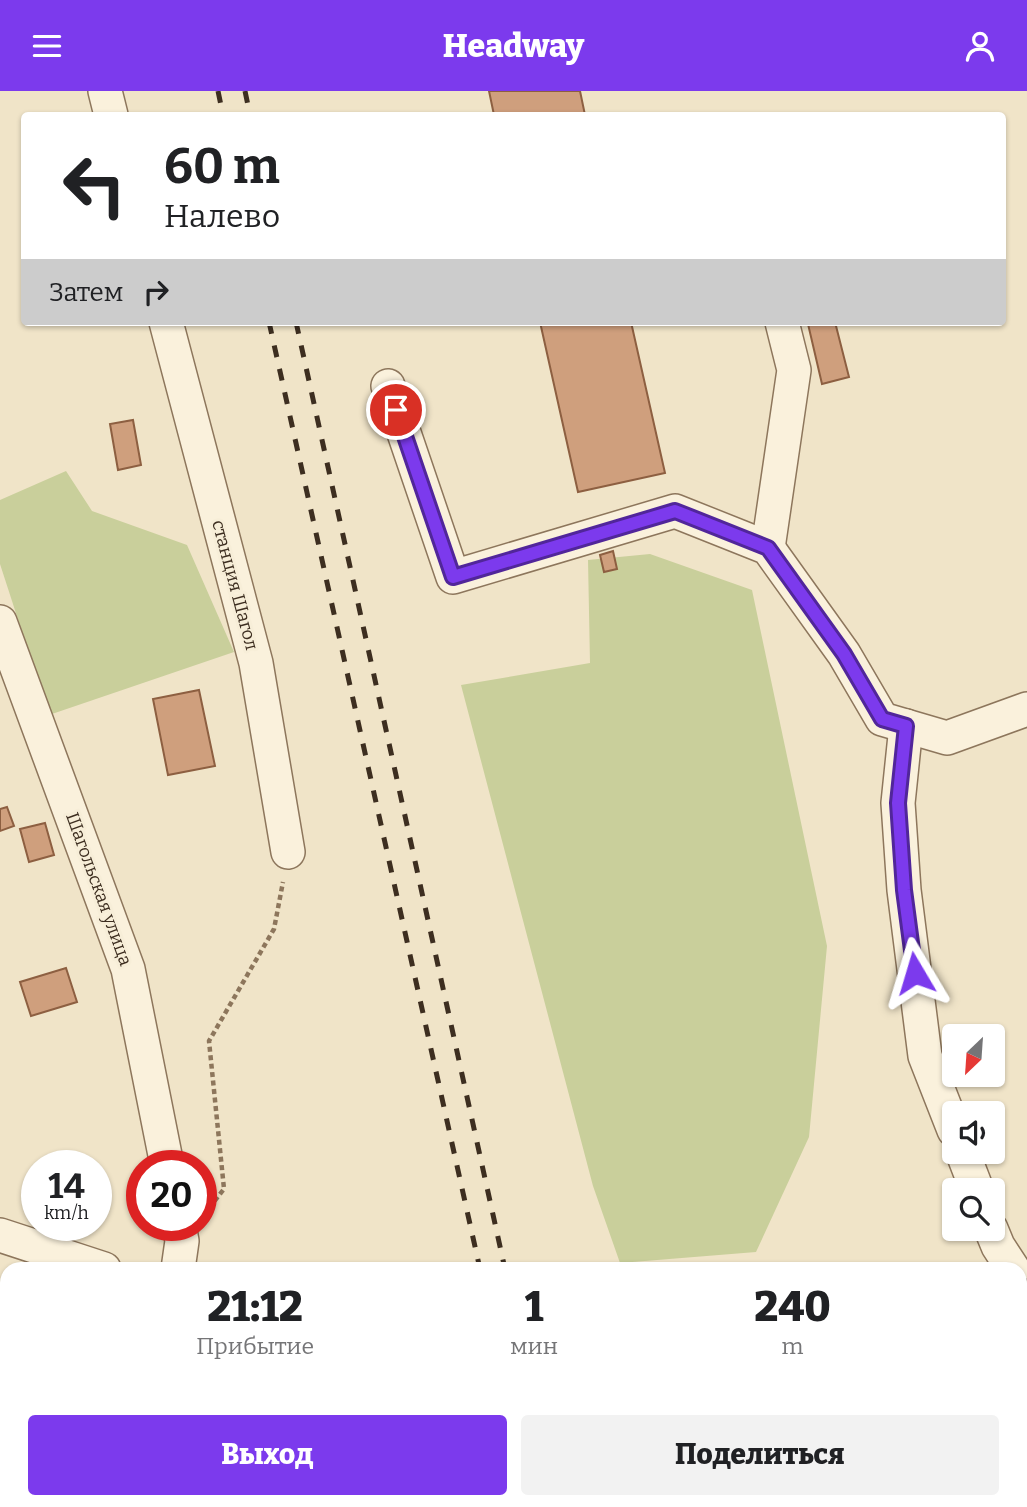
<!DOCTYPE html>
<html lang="ru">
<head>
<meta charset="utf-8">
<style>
  :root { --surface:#fff; --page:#f2f2f2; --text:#202124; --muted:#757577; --accent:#7c3aed }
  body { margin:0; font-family:Bitter,serif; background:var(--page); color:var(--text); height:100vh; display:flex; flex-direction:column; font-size:26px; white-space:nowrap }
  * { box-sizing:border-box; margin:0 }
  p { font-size:23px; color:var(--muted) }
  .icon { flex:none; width:38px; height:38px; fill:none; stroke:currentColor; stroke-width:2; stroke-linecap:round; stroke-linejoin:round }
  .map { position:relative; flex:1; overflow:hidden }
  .drawer { position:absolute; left:0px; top:1171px; width:1027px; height:247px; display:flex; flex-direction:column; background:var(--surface); border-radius:21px 21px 0 0; box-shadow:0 2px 5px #0004 }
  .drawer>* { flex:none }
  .guide { position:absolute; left:21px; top:21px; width:985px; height:214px; border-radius:7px; box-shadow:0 2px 5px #0004; background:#fff; color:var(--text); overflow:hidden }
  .needle { width:46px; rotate:205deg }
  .fabs { position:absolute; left:942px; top:933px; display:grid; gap:14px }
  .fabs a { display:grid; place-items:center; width:63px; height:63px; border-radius:7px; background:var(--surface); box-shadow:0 2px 5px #0004; font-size:35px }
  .speed { position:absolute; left:21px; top:1059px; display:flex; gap:14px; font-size:35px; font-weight:700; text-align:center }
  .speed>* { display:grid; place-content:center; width:91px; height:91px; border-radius:50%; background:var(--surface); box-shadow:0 2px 5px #0004; line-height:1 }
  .speed small { font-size:18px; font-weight:400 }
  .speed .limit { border:10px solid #d22; background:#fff; color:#111 }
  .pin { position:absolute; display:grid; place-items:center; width:60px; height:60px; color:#fff; margin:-30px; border:4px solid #fff; border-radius:50%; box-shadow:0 2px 7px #0007 }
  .me { position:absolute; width:77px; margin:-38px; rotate:353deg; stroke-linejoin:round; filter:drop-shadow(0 0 5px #0008) }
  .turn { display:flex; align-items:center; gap:24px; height:147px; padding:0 28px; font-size:32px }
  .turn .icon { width:91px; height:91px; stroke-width:2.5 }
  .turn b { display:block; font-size:49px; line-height:60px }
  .then { display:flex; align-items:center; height:66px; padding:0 28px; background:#0003; gap:14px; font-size:26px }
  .eta { display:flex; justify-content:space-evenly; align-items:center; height:119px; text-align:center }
  .eta b { font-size:42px; font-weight:800; line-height:49px }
  .primary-button { display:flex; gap:14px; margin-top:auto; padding:14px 28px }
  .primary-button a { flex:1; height:80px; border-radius:7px; background:var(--accent); color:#fff; font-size:28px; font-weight:800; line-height:80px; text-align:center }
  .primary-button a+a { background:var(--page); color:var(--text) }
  header { display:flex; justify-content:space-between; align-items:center; height:91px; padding:0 28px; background:var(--accent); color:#fff; font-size:32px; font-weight:800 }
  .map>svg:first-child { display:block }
  .green { fill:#c9cf9b }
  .building { fill:#cf9f7d; stroke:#8d5f41; stroke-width:2 }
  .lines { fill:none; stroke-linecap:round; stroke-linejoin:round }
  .minor-casing { stroke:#8d765c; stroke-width:36 }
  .path { stroke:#8d765c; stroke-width:4.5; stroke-dasharray:5 3.5; stroke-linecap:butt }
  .minor { stroke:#faf1dc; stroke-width:33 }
  .rail { stroke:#3d2e20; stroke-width:5; stroke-dasharray:12 12; stroke-linecap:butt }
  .route-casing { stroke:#51269a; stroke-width:18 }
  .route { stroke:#7c3aed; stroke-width:12 }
  .labels { text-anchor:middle; stroke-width:6; stroke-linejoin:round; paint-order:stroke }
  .street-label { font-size:18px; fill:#3d2e20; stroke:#f7eed8 }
</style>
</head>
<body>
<header><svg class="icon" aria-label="menu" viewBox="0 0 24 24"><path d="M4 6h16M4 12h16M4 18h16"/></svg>Headway<svg class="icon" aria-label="person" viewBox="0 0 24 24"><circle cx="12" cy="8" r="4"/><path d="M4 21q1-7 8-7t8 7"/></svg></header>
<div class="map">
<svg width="1027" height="1416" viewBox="0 0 1027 1416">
  <rect width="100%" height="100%" fill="#f0e4c8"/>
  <g class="green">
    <path d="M 66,380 L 92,420 L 187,454 L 234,561 L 49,624 L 0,473 L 0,409 Z"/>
    <path d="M 650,463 L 752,499 L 827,855 L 809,1046 L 756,1161 L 620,1172 L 593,1095 L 461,594 L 590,572 L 588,469 Z"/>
    <path d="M 897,1410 L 898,1416 L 657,1416 L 656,1411 Z"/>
  </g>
  <g class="building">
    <path d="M 489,0 L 580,0 L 585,24 L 494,24 Z"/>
    <path d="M 540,231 L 631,231 L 665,382 L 578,401 Z"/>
    <path d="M 815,231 L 835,231 L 849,286 L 822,293 L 808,233 Z"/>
    <path d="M 133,329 L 141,374 L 118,379 L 110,333 Z"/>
    <path d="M 613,460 L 617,478 L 604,481 L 600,464 Z"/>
    <path d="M 199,599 L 215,675 L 168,684 L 153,608 Z"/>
    <path d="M 7,716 L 14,735 L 0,740 L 0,718 Z"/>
    <path d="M 45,732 L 54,764 L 29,771 L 20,738 Z"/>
    <path d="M 66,877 L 77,911 L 31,925 L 20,891 Z"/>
  </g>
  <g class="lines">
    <g class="minor-casing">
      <g id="minor">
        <path d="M 105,0 L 111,24"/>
        <path d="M 166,231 L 256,572 L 288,761"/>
        <path d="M 388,295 L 453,486 L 675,420 L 768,457 L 844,563 L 882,628 L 947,647 L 1027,618"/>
        <path d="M 768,457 L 794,279 L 782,231"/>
        <path d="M 0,531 L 128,878 L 167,1074"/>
        <path d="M 906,635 L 898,712 L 904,799 L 925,965 L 954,1039"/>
        <path d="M 962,1060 L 977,1099"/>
        <path d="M 991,1138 L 998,1155 L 1013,1178"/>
        <path d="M 0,1144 L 104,1178"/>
        <path d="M 178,1178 L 182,1150 L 179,1134"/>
        <path d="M 335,1416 L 335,1410"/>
        <path d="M 989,1416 L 1000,1410"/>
      </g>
    </g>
    <g class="path">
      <path d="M 204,1123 L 224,1098 L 209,950 L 274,838 L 283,791"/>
      <path d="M 444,1410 L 445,1416"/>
    </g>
    <use href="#minor" class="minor"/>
    <g class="rail">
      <path d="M 218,0 L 223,24"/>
      <path d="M 245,0 L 250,24"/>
      <path d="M 269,231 L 480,1178"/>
      <path d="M 296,231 L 505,1178"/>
      <path d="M 531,1410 L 533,1416"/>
      <path d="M 556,1410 L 557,1416"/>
    </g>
  </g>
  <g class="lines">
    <g class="route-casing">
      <path id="route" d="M 396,319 L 453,486 L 675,420 L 768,457 L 844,563 L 882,628 L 906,635 L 898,712 L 904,799 L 915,882"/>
    </g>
    <use href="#route" class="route"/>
  </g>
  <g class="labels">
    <g class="street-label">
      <text transform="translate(235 494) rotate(75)" y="6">станция Шагол</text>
      <text transform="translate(99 798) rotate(70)" y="6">Шагольская улица</text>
    </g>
  </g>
</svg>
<div class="fabs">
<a><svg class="needle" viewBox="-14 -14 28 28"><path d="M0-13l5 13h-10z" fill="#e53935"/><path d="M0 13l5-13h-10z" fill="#757577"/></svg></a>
<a><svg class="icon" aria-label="sound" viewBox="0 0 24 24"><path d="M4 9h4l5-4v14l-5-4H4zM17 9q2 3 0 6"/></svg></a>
<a><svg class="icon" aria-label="search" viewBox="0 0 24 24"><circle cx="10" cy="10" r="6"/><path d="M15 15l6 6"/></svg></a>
</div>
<div class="speed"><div>14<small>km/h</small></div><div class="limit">20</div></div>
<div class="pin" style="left:396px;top:319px;background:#d93025"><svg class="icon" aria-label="arrive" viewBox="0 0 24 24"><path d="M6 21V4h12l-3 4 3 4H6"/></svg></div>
<svg class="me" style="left:915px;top:882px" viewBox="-20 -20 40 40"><path d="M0-17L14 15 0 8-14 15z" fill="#7c3aed" stroke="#fff" stroke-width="4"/></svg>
<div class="guide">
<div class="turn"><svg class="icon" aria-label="left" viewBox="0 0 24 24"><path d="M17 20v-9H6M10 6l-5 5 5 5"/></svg><div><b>60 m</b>Налево</div></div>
<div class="then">Затем<svg class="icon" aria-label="right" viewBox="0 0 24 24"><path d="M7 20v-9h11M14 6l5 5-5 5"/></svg></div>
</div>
<section class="drawer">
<div class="eta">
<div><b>21:12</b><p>Прибытие</p></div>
<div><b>1</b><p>мин</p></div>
<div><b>240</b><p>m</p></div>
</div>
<div class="primary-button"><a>Выход</a><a>Поделиться</a></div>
</section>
</div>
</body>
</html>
